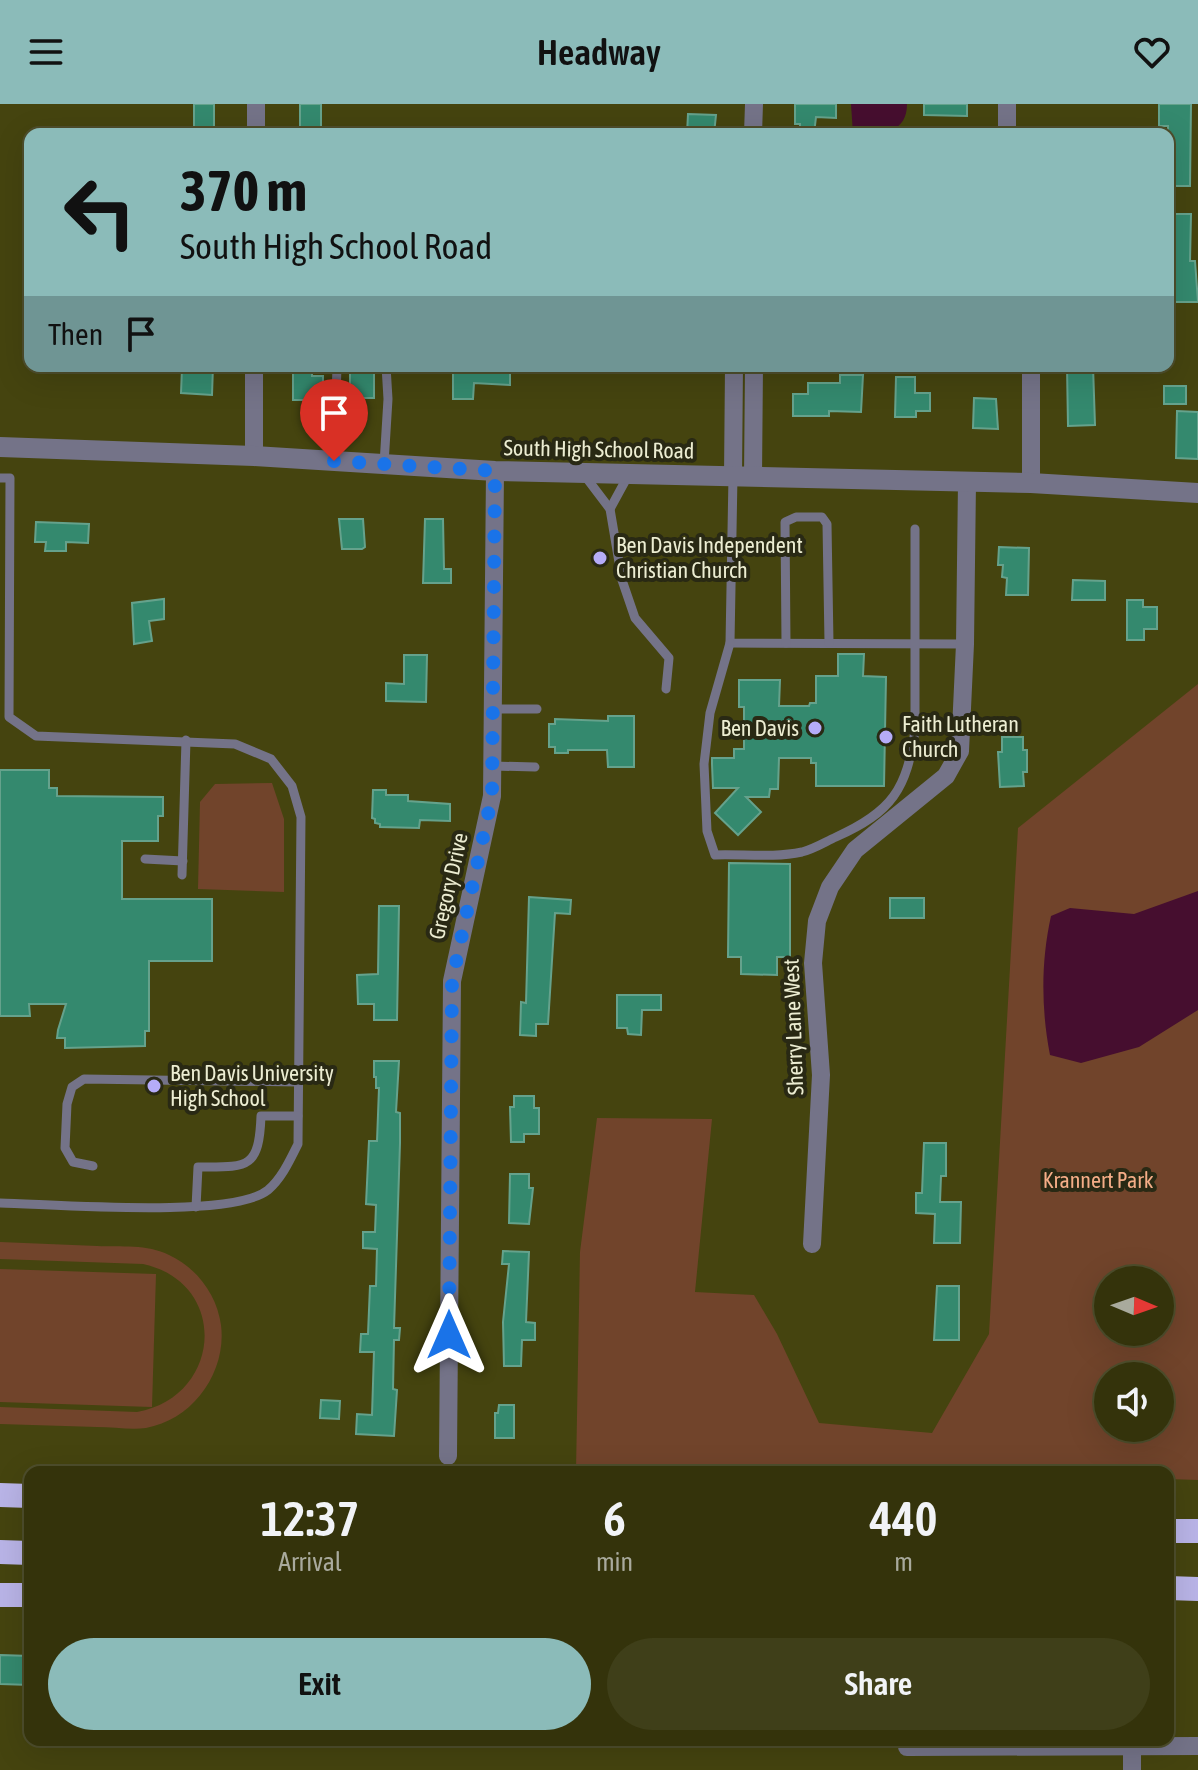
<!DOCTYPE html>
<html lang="en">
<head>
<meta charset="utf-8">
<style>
  :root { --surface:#34330b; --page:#3f3f19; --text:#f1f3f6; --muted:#a9aa9d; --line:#4e4e2c; --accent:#8bbbb9 }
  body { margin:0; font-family:"Asap Condensed",sans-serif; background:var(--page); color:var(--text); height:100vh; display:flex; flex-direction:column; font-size:30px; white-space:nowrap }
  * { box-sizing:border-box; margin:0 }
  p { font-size:26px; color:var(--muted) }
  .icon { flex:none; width:44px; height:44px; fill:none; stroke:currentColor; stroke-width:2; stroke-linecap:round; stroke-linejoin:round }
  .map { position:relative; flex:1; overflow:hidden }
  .details { position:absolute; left:24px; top:1362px; width:1150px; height:280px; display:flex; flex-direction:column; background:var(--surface); border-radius:16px; box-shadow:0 8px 32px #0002,0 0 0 2px var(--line) }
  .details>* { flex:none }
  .guide { position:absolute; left:24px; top:24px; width:1150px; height:244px; border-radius:16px; box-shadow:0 8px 32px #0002,0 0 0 2px var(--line); background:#8bbbb9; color:#111; overflow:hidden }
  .needle { width:52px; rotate:92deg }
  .controls { position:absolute; left:1094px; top:1162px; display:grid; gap:16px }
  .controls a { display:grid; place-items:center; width:80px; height:80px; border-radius:50%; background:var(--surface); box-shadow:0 8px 32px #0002,0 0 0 2px var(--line); font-size:40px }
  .pin { position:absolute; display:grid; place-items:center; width:68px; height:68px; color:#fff; margin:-82px -34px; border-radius:50% 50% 50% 0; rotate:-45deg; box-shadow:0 0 8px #0007 }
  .pin .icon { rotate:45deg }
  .me { position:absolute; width:88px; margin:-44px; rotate:0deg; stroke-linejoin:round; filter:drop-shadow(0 0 6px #0008) }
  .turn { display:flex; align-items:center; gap:28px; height:168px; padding:0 24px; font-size:36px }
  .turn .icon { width:104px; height:104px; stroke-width:2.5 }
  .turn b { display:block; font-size:56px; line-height:68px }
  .then { display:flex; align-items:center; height:76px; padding:0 24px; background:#0003; gap:16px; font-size:30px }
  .eta { display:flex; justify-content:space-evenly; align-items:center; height:136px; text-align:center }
  .eta b { font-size:48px; font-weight:600; line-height:56px }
  .button { display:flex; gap:16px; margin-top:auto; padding:16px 24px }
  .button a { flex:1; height:92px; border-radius:48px; background:var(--accent); color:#111; font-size:32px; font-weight:600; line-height:92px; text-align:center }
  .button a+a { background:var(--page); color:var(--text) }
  header { display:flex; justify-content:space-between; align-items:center; height:104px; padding:0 24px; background:var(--accent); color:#111; font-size:36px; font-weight:600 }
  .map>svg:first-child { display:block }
  .green { fill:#71442b; fill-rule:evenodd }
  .water { fill:#460e2f }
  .building { fill:#34896e; stroke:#65a28c; stroke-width:2 }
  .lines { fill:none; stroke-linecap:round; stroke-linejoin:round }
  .service { stroke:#747388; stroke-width:9 }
  .minor { stroke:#747388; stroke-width:18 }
  .tertiary { stroke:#747388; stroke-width:20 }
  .motorway { stroke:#b9b4e7; stroke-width:24 }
  .route { stroke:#1a73e8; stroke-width:14; stroke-dasharray:0 25.2 }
  .poi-dot { fill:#b5acf8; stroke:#292914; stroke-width:3 }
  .labels { text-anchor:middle; stroke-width:8; stroke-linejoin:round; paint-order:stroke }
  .street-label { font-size:22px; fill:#ecedd2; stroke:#292914 }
  .poi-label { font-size:22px; fill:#ecedd2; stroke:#292914; text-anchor:start }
  .park-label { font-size:22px; fill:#f4ad87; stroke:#292914 }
</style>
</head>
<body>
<header><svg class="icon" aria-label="menu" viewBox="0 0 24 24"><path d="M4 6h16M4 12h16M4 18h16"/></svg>Headway<svg class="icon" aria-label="heart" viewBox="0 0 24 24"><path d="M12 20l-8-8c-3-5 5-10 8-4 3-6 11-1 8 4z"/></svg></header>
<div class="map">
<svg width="1198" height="1666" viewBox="0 0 1198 1666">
  <rect width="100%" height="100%" fill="#45440f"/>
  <g class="green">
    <path d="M 1198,580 L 1198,1376 L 1168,1375 L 1168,1368 L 576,1367 L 580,1148 L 597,1014 L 712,1015 L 695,1188 L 754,1191 L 777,1230 L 819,1319 L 932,1329 L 989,1230 L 1018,724 ZM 1108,1176 L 1160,1176 L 1160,1228 L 1108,1228 ZM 1108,1272 L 1160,1272 L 1160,1324 L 1108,1324 Z"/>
    <path d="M 272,679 L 284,715 L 284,788 L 198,785 L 200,698 L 215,680 Z"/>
    <path d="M 0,1138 C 32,1139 65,1141 97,1142 C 121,1143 147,1140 169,1151 C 197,1164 217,1191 221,1221 C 227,1268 193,1316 146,1324 C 131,1326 113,1323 97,1323 C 65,1322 32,1321 0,1320 L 0,1303 L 137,1308 C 222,1293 230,1179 143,1160 L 0,1155 Z"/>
    <path d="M 0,1165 L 156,1170 L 152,1303 L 0,1298 Z"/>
  </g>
  <g class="water">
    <path d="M 851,0 L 907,0 C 907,32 877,30 853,30 Z"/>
    <path d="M 1198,787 L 1198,906 L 1139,943 L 1081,959 L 1050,951 C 1041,905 1041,857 1051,812 L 1070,804 L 1134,810 Z"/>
  </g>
  <g class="building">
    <rect x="194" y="0" width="20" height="30"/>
    <rect x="300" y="0" width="21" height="30"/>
    <path d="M 795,0 L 836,0 L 836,14 L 816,13 L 814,30 L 800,30 L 800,20 L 795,20 Z"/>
    <path d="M 924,0 L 967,0 L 967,12 L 924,11 Z"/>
    <path d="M 1159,0 L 1191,0 L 1190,82 L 1168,82 L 1168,22 L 1159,22 Z"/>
    <path d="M 688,10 L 716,11 L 714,30 L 687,30 Z"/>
    <path d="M 1168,110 L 1191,110 L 1190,157 L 1195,157 L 1198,198 L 1168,198 Z"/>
    <path d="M 196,262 L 213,262 L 212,291 L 181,289 L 182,264 L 196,265 Z"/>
    <path d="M 293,262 L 312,262 L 312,272 L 323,272 L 323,296 L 293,296 Z"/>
    <rect x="350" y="262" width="24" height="32"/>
    <path d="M 453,262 L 510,262 L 510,281 L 474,279 L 473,295 L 453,295 Z"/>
    <path d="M 1067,262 L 1093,262 L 1095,321 L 1068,322 Z"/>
    <path d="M 840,271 L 863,271 L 861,308 L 829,307 L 829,312 L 793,312 L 793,290 L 808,290 L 808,279 L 840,279 Z"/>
    <path d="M 896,273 L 915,273 L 915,289 L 930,289 L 930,307 L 916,307 L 916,313 L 895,313 Z"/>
    <rect x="1164" y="282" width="22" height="18"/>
    <path d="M 974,294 L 996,295 L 998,325 L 973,324 Z"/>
    <path d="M 1177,307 L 1198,308 L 1198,355 L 1176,354 Z"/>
    <path d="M 339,415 L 363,415 L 365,443 L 362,445 L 342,445 Z"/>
    <path d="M 425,415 L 443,415 L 444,465 L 451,465 L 451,479 L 423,479 Z"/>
    <path d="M 36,418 L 89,420 L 88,439 L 66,438 L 66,447 L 45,447 L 46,438 L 35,438 Z"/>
    <path d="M 999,443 L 1029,444 L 1028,491 L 1006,491 L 1007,474 L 1002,473 L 1003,461 L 998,461 Z"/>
    <path d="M 1073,476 L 1105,477 L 1105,496 L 1072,496 Z"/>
    <path d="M 164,495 L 164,515 L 149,517 L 152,537 L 134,540 L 132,499 Z"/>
    <path d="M 1127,496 L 1143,496 L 1143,503 L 1157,503 L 1157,525 L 1144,525 L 1144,536 L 1127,536 Z"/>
    <path d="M 838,550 L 864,550 L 863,572 L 886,573 L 884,682 L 816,682 L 816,659 L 811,659 L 811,654 L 779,654 L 778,685 L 770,685 L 769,693 L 746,693 L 761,708 L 738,731 L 715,709 L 738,684 L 713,684 L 712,660 L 712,654 L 734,654 L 734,645 L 744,645 L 744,603 L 739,603 L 739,576 L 780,576 L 779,602 L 809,602 L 810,599 L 816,599 L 816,572 L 838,572 Z"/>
    <path d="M 404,551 L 427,551 L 426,598 L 386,597 L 386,579 L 404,580 Z"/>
    <path d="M 608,612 L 634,612 L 634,663 L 608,663 L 607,646 L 568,646 L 568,649 L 555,649 L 555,643 L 549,643 L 549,620 L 555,620 L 555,615 L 608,617 Z"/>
    <path d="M 1002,633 L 1023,633 L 1023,646 L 1027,646 L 1027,668 L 1023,668 L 1024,682 L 1000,683 L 998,648 L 1002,648 Z"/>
    <path d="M 0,666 L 49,666 L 49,684 L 57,684 L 57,692 L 163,693 L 163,712 L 158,712 L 158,737 L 122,737 L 122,795 L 212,795 L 212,857 L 149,857 L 149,927 L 145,927 L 145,942 L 65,944 L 65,934 L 57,934 L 58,926 L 66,900 L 29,900 L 30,912 L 0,912 Z"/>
    <path d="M 373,686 L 386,686 L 386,691 L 408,691 L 408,697 L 450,700 L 450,717 L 420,716 L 419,724 L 380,723 L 380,720 L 375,719 L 375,715 L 372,714 Z"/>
    <path d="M 729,759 L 790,760 L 790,853 L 777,853 L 777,871 L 741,870 L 741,853 L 728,853 Z"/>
    <path d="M 529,793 L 571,796 L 570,810 L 555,809 L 548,920 L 536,920 L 536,932 L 520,931 L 521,898 L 526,899 Z"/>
    <rect x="890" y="794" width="34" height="20"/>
    <path d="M 379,802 L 399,802 L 397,916 L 374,916 L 374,900 L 358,900 L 357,871 L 378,870 Z"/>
    <path d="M 617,891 L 661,891 L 661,906 L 642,906 L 641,931 L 628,930 L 627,924 L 617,924 Z"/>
    <path d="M 374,957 L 399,957 L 396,1008 L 400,1009 L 400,1039 L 394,1224 L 400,1224 L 399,1236 L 394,1236 L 393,1285 L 397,1286 L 394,1332 L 356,1330 L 357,1310 L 372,1311 L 374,1248 L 360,1248 L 361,1230 L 368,1230 L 370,1182 L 376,1182 L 377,1145 L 363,1144 L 363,1128 L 375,1128 L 376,1101 L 366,1100 L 369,1037 L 377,1037 L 379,984 L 376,984 L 376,973 L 374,973 Z"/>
    <path d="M 514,992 L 534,992 L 534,1004 L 539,1004 L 539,1030 L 524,1030 L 524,1038 L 511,1038 L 510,1003 L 514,1003 Z"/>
    <path d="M 924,1039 L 946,1039 L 946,1072 L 941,1072 L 940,1098 L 961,1098 L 960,1139 L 934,1139 L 935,1110 L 916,1109 L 916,1089 L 922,1089 Z"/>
    <path d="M 510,1070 L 529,1070 L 529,1084 L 533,1084 L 529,1120 L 509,1119 Z"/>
    <path d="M 503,1147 L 529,1148 L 526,1218 L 535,1219 L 535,1236 L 522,1236 L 521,1262 L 504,1262 L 503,1218 L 509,1160 L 502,1160 Z"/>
    <path d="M 937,1182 L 959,1182 L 959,1236 L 934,1236 Z"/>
    <path d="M 321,1296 L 340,1297 L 339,1315 L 320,1314 Z"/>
    <path d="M 499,1301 L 514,1301 L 514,1334 L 495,1334 L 495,1309 L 498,1309 Z"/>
    <path d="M 0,1551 L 30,1552 L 30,1581 L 0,1580 Z"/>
  </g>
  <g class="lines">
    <g class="service">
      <path d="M 334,357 L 337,262"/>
      <path d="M 384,360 L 388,295 L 386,262"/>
      <path d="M 585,372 L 610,405 L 622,476 L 635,514 L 669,554 L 666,585"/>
      <path d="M 733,372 L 730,539 L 965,540"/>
      <path d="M 0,374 L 10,374 L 9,613 L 36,632 L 235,640 L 271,655 L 292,682 L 301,713 L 298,1040 C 290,1056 282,1074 268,1086 C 232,1115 53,1100 0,1099"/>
      <path d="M 610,405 L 629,370"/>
      <path d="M 730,539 L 710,609 L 704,660 L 707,727 L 715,751 C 744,750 773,754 802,748 C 814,745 825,738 836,733 C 892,708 907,685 915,626 L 915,425"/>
      <path d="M 786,539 L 785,418 L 796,413 L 822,413 L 827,420 L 829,539"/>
      <path d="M 494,605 L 537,605"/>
      <path d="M 493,662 L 535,663"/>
      <path d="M 145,755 L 183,757"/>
      <path d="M 182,771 L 186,636"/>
      <path d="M 93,1062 L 73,1058 L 65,1044 L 67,1000 L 72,983 L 84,975 L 299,978"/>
      <path d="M 196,1103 L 198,1063 C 247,1063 259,1066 261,1012 L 298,1012"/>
    </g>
    <g class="minor">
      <path d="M 256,30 L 256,0"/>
      <path d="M 753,30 L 754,0"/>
      <path d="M 1007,30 L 1007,0"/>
      <path d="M 1031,262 L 1031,379"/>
      <path d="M 254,352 L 254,262"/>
      <path d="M 733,372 L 734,262"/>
      <path d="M 753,372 L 754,262"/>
      <path d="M 812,1140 L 821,971 L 813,859 L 817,817 L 830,783 L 855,746 L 946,672 L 960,647 L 965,540 L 967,378"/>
      <path d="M 448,1352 L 452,877 L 492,692 L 495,367"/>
      <path d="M 907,1643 L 1198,1642"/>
      <path d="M 1132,1666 L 1132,1642"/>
    </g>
    <path class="tertiary" d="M 0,343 L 254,352 L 495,367 L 1031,379 L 1198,389"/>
    <g class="motorway">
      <path d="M 0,1391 L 30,1392"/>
      <path d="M 1168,1427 L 1198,1427"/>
      <path d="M 0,1448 L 30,1449"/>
      <path d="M 1168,1484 L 1198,1485"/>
      <path d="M 0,1491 L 30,1491"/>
    </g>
  </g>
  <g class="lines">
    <path class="route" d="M 334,357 L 495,367 L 492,692 L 452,877 L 449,1231"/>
  </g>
  <g class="poi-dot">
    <circle cx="600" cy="454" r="8"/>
    <circle cx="815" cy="624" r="8"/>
    <circle cx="886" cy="633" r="8"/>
    <circle cx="154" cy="982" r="8"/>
  </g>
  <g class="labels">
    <g class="street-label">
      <text transform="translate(599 345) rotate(1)" y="8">South High School Road</text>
      <text transform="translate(448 782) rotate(-77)" y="8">Gregory Drive</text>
      <text transform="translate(793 923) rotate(-92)" y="8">Sherry Lane West</text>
    </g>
    <g class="poi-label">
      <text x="616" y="449">Ben Davis Independent<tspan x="616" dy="25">Christian Church</tspan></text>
      <text x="902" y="628">Faith Lutheran<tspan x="902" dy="25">Church</tspan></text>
      <text x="799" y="632" text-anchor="end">Ben Davis</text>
      <text x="170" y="977">Ben Davis University<tspan x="170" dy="25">High School</tspan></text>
    </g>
    <g class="park-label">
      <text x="1098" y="1084">Krannert Park</text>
    </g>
  </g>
</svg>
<div class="controls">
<a><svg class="needle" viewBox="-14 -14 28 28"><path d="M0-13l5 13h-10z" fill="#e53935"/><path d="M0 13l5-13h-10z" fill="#a9aa9d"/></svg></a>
<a><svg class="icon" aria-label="sound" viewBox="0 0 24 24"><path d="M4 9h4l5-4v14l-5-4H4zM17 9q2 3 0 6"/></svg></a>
</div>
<div class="pin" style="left:334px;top:357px;background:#d93025"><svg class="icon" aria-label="arrive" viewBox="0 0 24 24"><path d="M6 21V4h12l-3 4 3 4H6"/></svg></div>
<svg class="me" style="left:449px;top:1231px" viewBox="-20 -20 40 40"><path d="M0-17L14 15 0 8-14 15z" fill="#1a73e8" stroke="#fff" stroke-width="4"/></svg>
<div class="guide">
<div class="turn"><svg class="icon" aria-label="left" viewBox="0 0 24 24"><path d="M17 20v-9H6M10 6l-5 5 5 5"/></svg><div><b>370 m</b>South High School Road</div></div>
<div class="then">Then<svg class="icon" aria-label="arrive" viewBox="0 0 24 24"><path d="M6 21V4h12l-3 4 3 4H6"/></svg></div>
</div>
<section class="details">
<div class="eta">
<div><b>12:37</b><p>Arrival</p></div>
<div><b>6</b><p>min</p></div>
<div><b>440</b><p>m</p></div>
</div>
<div class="button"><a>Exit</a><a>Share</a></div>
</section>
</div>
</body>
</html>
